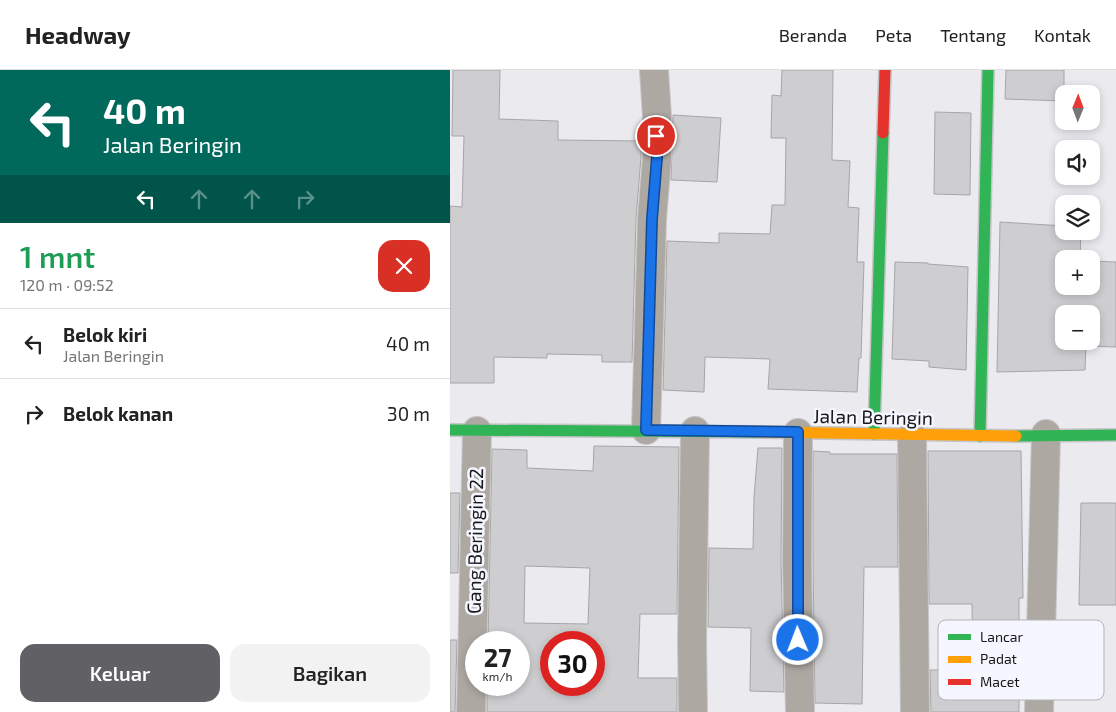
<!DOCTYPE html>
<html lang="id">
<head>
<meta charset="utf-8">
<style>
  :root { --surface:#fff; --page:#f2f2f2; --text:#222; --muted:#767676; --line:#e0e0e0; --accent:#616065 }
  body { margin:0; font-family:"Exo 2",sans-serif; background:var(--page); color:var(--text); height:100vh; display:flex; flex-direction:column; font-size:19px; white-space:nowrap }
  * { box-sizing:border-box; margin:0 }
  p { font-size:16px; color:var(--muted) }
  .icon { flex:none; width:28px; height:28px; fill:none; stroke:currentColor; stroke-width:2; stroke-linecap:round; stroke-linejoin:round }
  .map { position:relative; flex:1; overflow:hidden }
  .drawer { display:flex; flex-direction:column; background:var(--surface); width:450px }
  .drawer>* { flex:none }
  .banner { background:#00695c; color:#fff; overflow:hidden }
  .needle { width:32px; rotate:1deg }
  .tools { position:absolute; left:605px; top:15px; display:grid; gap:10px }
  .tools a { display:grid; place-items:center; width:45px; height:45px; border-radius:10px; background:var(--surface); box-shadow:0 2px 8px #0003; font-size:25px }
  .speed { position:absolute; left:15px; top:561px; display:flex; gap:10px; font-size:25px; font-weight:700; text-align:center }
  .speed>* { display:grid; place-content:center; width:65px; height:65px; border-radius:50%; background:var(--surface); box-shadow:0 2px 8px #0003; line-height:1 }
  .speed small { font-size:12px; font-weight:400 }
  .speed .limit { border:8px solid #d22; background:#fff; color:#111 }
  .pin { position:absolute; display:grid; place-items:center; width:42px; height:42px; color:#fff; margin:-21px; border:2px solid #fff; border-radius:50%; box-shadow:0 1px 5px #0007 }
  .me { position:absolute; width:55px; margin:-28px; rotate:359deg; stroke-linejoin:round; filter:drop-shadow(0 0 4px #0008) }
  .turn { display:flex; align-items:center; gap:18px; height:105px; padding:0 20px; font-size:22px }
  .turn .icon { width:65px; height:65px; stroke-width:2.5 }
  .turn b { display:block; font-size:35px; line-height:42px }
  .lanes { display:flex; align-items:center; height:48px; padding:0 20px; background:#0003; justify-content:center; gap:25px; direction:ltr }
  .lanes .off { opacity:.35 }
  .round { display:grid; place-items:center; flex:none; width:52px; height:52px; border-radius:15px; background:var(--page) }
  .head { display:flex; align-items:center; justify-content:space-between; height:85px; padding:0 20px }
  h1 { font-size:30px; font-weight:600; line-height:38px; color:#1e9e55 }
  .cta { display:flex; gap:10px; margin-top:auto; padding:10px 20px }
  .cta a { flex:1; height:58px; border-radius:15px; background:var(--accent); color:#fff; font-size:20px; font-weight:600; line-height:58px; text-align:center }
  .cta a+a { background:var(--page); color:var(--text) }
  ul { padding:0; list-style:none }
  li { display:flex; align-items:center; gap:15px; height:70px; padding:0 20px; border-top:1px solid var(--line) }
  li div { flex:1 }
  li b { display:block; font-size:19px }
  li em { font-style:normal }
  header { display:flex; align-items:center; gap:30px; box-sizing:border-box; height:70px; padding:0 25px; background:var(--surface); border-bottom:1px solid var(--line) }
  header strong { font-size:24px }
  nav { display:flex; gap:28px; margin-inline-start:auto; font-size:18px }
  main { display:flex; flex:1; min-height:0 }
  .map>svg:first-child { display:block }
  .building { fill:#ceced1; stroke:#a6a6a9; fill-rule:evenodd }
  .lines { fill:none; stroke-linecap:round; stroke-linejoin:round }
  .street-casing { stroke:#c5c5c8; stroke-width:30 }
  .fast-casing { stroke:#c5c5c8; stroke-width:14 }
  .slow-casing { stroke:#c5c5c8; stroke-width:14 }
  .jam-casing { stroke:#c5c5c8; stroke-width:14 }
  .street { stroke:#aea8a2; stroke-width:28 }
  .fast { stroke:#30b455; stroke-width:11 }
  .slow { stroke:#ff9f0a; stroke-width:11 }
  .jam { stroke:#e5322d; stroke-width:11 }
  .route-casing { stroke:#114b97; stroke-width:12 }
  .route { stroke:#1a73e8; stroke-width:9 }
  .labels { text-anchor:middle; stroke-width:5; stroke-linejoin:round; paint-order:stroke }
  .street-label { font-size:19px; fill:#17161a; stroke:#f6f6ff }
  .key { fill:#f6f6ff; stroke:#b3b3ba; stroke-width:1 }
  .key-label { font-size:14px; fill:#17161a }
</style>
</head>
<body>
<header>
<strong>Headway</strong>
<nav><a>Beranda</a><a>Peta</a><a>Tentang</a><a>Kontak</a></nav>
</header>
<main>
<section class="drawer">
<div class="banner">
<div class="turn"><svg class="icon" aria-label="left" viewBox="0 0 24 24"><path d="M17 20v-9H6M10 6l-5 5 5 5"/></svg><div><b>40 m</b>Jalan Beringin</div></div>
<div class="lanes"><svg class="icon" aria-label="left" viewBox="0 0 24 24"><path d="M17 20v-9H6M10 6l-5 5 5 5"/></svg><svg class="icon off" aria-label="ahead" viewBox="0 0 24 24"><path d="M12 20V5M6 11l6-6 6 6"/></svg><svg class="icon off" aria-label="ahead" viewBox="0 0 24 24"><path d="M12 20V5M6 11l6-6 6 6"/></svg><svg class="icon off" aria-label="right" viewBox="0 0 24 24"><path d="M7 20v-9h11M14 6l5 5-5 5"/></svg></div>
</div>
<div class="head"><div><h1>1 mnt</h1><p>120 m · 09:52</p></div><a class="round" style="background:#d93025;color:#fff"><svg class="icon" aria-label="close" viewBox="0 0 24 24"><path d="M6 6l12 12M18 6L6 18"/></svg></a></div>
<ul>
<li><svg class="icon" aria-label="left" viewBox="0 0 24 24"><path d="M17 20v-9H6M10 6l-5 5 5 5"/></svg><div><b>Belok kiri</b><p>Jalan Beringin</p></div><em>40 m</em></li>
<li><svg class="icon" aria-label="right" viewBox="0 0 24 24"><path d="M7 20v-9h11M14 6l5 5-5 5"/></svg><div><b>Belok kanan</b></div><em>30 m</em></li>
</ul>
<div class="cta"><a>Keluar</a><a>Bagikan</a></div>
</section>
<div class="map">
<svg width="666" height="642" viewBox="0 0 666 642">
  <rect width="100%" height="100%" fill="#eaeaef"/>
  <g class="building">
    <path d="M 3,0 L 50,0 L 49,49 L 108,51 L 108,70 L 191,71 L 191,87 L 186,149 L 182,292 L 152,292 L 152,285 L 97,284 L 97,288 L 44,287 L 44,313 L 0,313 L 0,136 L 12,137 L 14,66 L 2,66 Z"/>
    <path d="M 332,0 L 383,0 L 382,90 L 400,91 L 398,137 L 409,138 L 407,192 L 414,192 L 411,288 L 409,288 L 407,322 L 318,319 L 320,289 L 255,287 L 254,322 L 213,320 L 217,171 L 269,173 L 269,163 L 320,164 L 322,135 L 335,135 L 336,68 L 321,68 L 322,25 L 331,26 Z"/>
    <path d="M 556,0 L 614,0 L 614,31 L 555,29 Z"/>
    <path d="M 485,42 L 521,43 L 520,125 L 484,124 Z"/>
    <path d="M 223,45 L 271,48 L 267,112 L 221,110 Z"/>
    <path d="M 550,152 L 614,156 L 614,161 L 631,161 L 630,189 L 614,189 L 614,216 L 641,216 L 641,191 L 666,192 L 666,277 L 636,276 L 635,300 L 547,302 ZM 614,244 L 641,244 L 641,271 L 614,271 Z"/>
    <path d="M 445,192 L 478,193 L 478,194 L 518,197 L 516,300 L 479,297 L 479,291 L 442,289 Z"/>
    <path d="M 144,376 L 229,377 L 227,544 L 190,544 L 188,608 L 227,608 L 227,642 L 37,642 L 37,615 L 69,615 L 69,572 L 38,572 L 42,379 L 77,380 L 77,398 L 143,401 ZM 75,496 L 140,498 L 138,554 L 74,553 ZM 101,572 L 144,572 L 144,615 L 101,615 Z"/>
    <path d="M 308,378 L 332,378 L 331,491 L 334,622 L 300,621 L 301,558 L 258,557 L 259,478 L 303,479 L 304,427 Z"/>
    <path d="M 363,381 L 380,382 L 380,384 L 447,384 L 448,497 L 414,497 L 412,634 L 365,633 L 363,491 Z"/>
    <path d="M 478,381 L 571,381 L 573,528 L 569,528 L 569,642 L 481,642 L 480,600 L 523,600 L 522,534 L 479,534 Z"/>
    <path d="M 0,423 L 10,423 L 8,503 L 0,503 Z"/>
    <path d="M 631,433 L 666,433 L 666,535 L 629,535 Z"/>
    <path d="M 0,570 L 7,570 L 5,642 L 0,642 Z"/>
  </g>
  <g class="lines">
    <g class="street-casing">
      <g id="street">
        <path d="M 196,360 L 202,149 L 207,87 L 206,66 L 207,47 L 204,0"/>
        <path d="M 348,363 L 347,491 L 350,642"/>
        <path d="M 462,366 L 465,642"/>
        <path d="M 21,642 L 27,361"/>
        <path d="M 243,642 L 242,573 L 245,361"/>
        <path d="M 589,642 L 596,364"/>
      </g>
    </g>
    <g class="fast-casing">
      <g id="fast">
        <path d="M 0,360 L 310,362"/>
        <path d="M 424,364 L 433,63"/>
        <path d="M 530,366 L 538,0"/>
        <path d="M 566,366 L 666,365"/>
      </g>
    </g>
    <g class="slow-casing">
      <path id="slow" d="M 310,362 L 566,366"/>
    </g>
    <g class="jam-casing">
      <path id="jam" d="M 433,63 L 435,0"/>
    </g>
    <use href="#street" class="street"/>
    <use href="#fast" class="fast"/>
    <use href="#slow" class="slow"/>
    <use href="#jam" class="jam"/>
  </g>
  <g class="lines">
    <g class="route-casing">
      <path id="route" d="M 206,66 L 207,87 L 202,149 L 196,360 L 348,362 L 348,570"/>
    </g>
    <use href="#route" class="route"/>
  </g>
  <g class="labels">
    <g class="street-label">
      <text transform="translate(423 347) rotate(1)" y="7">Jalan Beringin</text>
      <text transform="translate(25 471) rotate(-89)" y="7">Gang Beringin 22</text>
    </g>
  </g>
  <rect x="488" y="550" width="166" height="80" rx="8" class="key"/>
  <rect x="498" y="564" width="23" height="6" fill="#30b455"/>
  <rect x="498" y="586" width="23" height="7" fill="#ff9f0a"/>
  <rect x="498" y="609" width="23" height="6" fill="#e5322d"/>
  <g class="key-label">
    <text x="530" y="572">Lancar</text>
    <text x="530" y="594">Padat</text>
    <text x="530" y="617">Macet</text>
  </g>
</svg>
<div class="tools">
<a><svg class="needle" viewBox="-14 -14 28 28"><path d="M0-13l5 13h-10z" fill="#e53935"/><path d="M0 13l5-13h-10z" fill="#767676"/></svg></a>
<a><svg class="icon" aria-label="sound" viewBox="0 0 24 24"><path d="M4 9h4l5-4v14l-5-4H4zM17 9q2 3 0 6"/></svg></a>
<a><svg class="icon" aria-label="layers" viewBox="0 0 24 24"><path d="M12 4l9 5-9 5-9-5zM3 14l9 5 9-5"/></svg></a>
<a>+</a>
<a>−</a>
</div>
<div class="speed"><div>27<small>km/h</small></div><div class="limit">30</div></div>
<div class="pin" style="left:206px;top:66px;background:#d93025"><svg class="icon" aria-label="arrive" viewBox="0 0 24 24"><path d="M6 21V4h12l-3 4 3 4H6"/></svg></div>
<svg class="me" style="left:348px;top:570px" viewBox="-20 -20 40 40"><circle r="17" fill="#1a73e8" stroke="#fff" stroke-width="3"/><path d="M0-11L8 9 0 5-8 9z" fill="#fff"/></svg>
</div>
</main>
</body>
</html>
